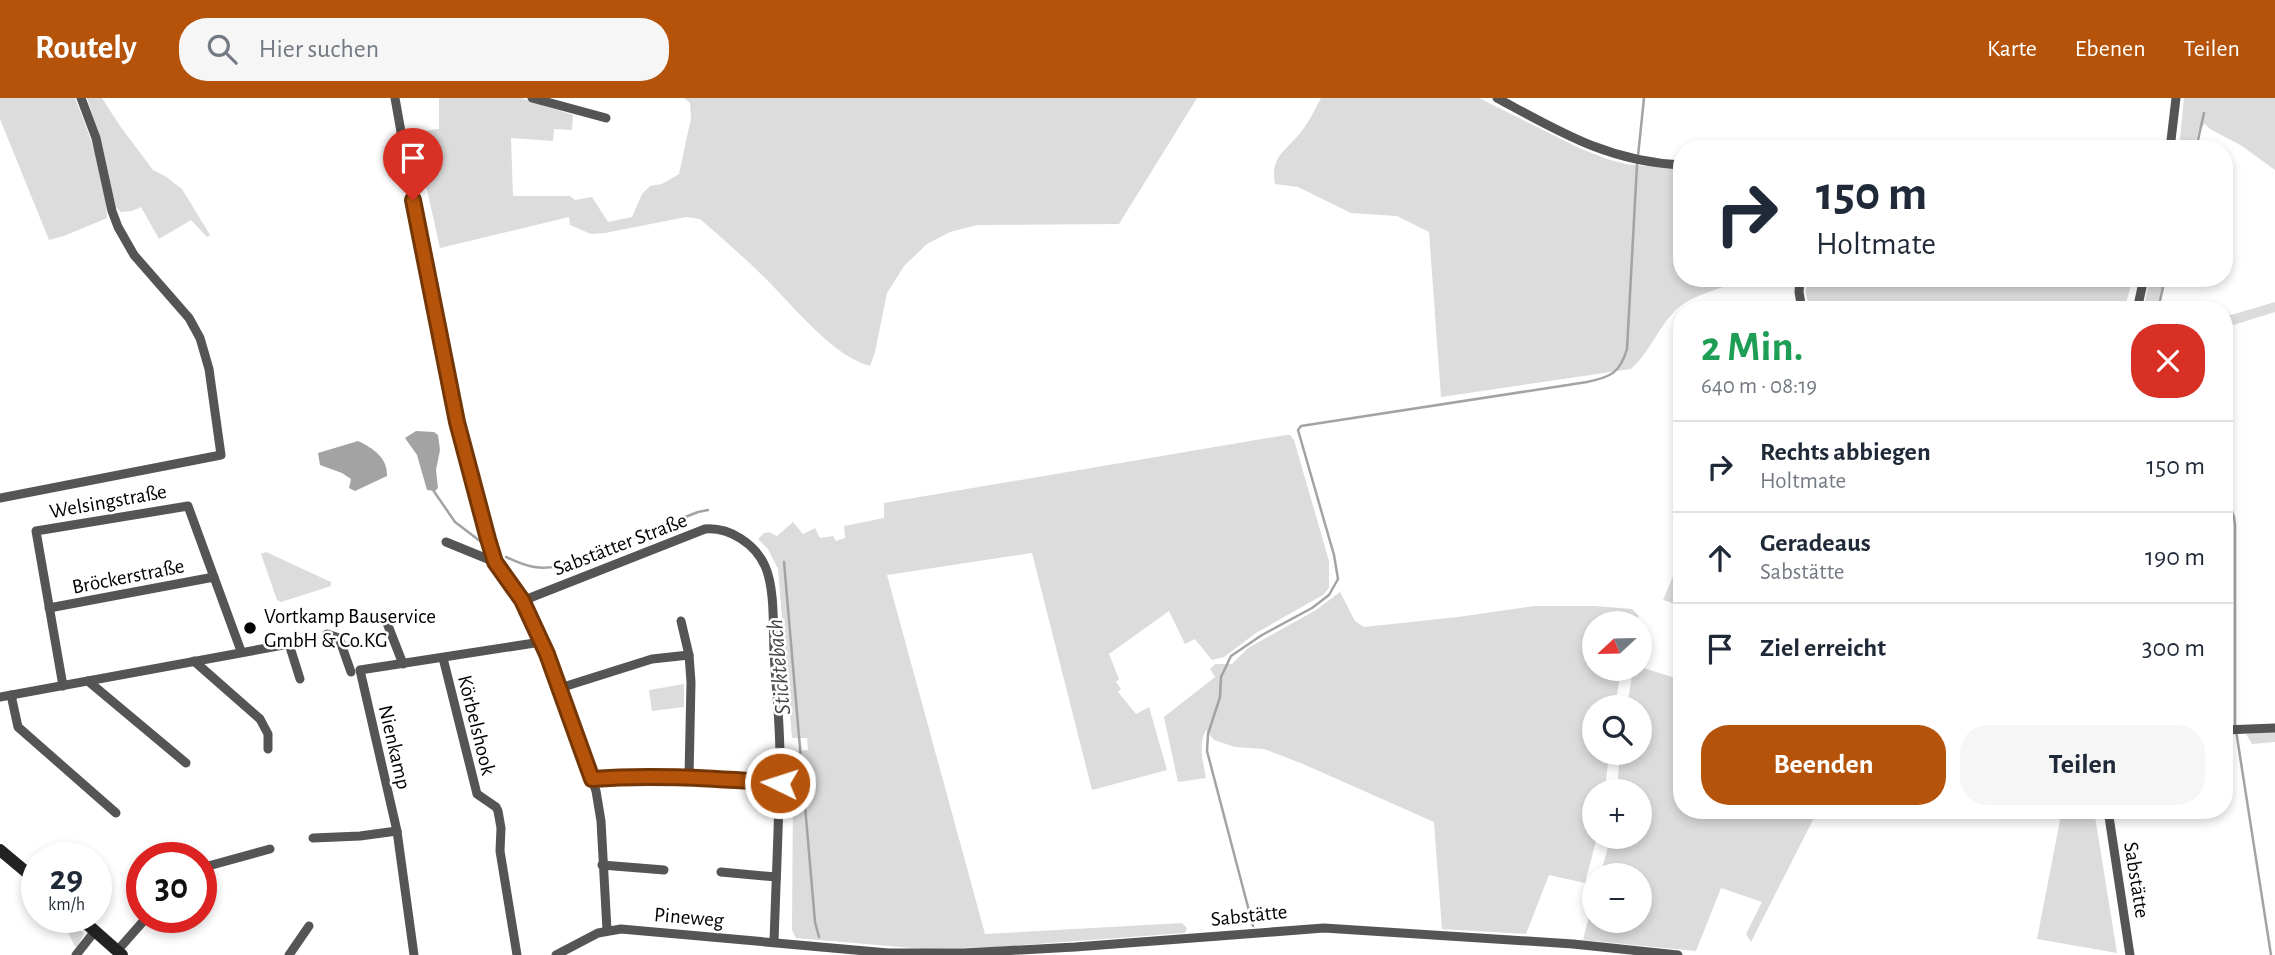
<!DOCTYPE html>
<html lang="de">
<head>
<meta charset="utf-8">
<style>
  :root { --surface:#fff; --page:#f6f6f7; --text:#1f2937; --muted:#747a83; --line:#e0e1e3; --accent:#b45309 }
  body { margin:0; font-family:"Alegreya Sans",sans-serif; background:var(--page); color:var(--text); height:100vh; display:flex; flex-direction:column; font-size:26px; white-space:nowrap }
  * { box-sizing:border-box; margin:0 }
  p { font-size:23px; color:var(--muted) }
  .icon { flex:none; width:38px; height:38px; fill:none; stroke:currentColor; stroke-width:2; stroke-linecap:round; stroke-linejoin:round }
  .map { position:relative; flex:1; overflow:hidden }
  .sheet { position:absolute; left:1673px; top:203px; width:560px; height:518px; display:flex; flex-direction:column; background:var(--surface); border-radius:28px; box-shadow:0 4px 10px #0003 }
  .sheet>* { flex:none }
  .guide { position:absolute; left:1673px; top:42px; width:560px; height:147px; border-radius:28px; box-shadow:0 4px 10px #0003; background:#fff; color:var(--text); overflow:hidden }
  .needle { width:46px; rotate:248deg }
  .controls { position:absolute; left:1582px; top:513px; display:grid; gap:14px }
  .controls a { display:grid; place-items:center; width:70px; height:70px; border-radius:50%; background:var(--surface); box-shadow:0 4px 10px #0003; font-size:35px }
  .speed { position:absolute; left:21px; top:744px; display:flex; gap:14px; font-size:35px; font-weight:700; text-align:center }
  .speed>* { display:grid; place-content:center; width:91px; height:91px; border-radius:50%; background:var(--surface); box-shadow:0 4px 10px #0003; line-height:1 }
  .speed small { font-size:18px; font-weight:400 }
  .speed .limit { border:10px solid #d22; background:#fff; color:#111 }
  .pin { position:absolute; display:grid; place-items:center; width:60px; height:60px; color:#fff; margin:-72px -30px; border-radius:50% 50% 50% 0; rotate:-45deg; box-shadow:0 0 7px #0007 }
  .pin .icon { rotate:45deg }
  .me { position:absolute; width:77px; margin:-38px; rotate:274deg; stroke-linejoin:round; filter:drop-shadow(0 0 5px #0008) }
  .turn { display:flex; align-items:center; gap:24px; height:147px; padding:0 28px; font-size:32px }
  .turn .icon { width:91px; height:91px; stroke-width:2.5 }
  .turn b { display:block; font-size:49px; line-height:60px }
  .round { display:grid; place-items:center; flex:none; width:74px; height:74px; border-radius:28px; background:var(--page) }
  .summary { display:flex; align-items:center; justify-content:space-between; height:119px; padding:0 28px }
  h1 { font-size:42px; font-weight:700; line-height:52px; color:#1e9e55 }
  .action { display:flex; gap:14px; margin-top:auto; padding:14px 28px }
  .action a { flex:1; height:80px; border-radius:28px; background:var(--accent); color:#fff; font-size:28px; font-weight:700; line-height:80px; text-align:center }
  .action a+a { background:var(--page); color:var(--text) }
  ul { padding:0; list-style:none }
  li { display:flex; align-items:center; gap:21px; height:91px; padding:0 28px; border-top:2px solid var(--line) }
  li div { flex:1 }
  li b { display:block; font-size:26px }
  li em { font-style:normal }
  header { display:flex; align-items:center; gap:42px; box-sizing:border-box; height:98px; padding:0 35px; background:var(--accent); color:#fff }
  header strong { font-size:33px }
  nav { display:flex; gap:38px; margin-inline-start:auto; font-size:24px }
  .search { width:490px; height:63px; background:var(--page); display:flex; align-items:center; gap:18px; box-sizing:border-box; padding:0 24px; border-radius:28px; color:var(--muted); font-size:26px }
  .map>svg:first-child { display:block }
  .green { fill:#dcdcdc }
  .water { fill:#a3a3a3 }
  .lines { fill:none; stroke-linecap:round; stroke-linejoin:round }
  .stream { stroke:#a3a3a3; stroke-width:2.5 }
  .street { stroke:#555; stroke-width:9 }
  .secondary { stroke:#222; stroke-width:12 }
  .route-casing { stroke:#753606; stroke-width:18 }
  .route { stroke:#b45309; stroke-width:12 }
  .poi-dot { fill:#000; stroke:#fff; stroke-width:2.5 }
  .labels { text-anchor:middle; stroke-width:5; stroke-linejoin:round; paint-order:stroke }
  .street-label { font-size:21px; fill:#000; stroke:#fff }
  .poi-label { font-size:21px; fill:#000; stroke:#fff; text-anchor:start }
  .water-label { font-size:23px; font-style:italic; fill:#444; stroke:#fff }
</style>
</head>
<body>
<header>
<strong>Routely</strong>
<div class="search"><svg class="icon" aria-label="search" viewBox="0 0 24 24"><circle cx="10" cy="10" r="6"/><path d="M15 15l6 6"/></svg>Hier suchen</div>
<nav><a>Karte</a><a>Ebenen</a><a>Teilen</a></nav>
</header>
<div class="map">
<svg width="2275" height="857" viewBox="0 0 2275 857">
  <rect width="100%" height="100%" fill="#fff"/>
  <g class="green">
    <path d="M 0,0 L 75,0 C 90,38 106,78 107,120 L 64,138 L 49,142 L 0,21 Z"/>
    <path d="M 87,0 L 102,0 L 120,28 L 153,72 L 165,78 L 182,91 L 210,137 L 207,139 L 191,122 L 159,141 L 141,109 L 132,113 L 121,114 L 116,109 L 102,47 Z"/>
    <path d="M 439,0 L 521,0 L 573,17 L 572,32 L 554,31 L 553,43 L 511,40 L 513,98 L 570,98 L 575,102 L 592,99 L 608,124 L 632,119 L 642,96 L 650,88 L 662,86 L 679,76 L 691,20 L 690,5 L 684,0 L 1197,0 L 1119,126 L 977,127 L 950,134 L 927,146 L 904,168 L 887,195 L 875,254 L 870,268 C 834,259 793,208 768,183 C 746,161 723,141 700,121 L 686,119 L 605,135 L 591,136 L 570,127 L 569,119 L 440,150 L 414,34 L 439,31 Z"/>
    <path d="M 1321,0 L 1479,0 L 1579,50 L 1607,61 L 1626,66 L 1682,72 L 1682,180 L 1784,180 C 1772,191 1747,183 1731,187 C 1718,190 1702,196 1690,202 C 1662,216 1654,251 1631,271 L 1441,299 L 1429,134 L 1397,118 L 1351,115 L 1298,89 L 1275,86 C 1270,58 1286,53 1301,34 C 1309,24 1315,11 1321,0 Z"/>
    <path d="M 2184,0 L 2275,0 L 2275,72 L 2242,48 L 2210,31 L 2205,26 L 2199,31 L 2194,51 L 2179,51 Z"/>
    <path d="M 1807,180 L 2133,180 L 2124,212 L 1810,212 L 1806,196 Z"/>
    <path d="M 2150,180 L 2164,180 L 2158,212 L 2143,212 Z"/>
    <path d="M 2275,204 L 2275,214 L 2224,230 L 2224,219 Z"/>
    <path d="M 1286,337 L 1290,337 L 1294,342 L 1329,463 L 1329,490 L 1323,497 L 1256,535 L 1224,559 L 1212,562 L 1195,541 L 1185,546 L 1169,513 L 1109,556 L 1119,581 L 1116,584 L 1121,591 L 1118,594 L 1136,616 L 1149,609 L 1167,672 L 1092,692 L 1032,455 L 887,477 L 985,836 L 1182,825 L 1187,830 L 1185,835 L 997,849 L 924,851 L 796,840 L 792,832 L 793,694 L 791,654 L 808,652 L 807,640 L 792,640 L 778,471 L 768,451 L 758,441 L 764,435 L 769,434 L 777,438 L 793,424 L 803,436 L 815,430 L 820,440 L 833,438 L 836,443 L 845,440 L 844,428 L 884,420 L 884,405 Z"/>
    <path d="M 266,454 L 331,484 L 331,488 L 281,504 L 277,502 L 261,456 Z"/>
    <path d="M 1682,457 L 1682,508 L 1663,502 Z"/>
    <path d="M 1340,494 L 1355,523 L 1364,529 L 1458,519 L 1534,508 L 1595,508 L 1632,511 L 1639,518 L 1636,525 L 1594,525 L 1594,570 L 1621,571 L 1615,609 L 1594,609 L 1594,654 L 1609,655 L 1605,693 L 1594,693 L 1594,738 L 1597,739 L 1585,785 L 1549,777 L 1526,836 L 1442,831 L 1434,724 L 1303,666 L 1264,651 L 1235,649 L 1214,642 L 1206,632 C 1198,647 1203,664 1206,680 L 1178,684 L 1164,619 L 1215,579 L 1210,571 L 1215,566 L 1232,566 L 1248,550 L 1316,512 Z"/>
    <path d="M 1640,569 L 1682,582 L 1682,712 L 1818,712 L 1751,844 L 1746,836 L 1762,804 L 1721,790 L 1696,853 L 1583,842 L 1594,798 L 1594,822 L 1640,822 L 1640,777 L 1600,777 L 1611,739 L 1640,738 L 1640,693 L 1617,693 L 1620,655 L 1640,654 L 1640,609 L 1627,609 L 1633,571 Z"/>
    <path d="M 684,586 L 684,609 L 652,613 L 649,592 Z"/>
    <path d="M 2275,634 L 2275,644 L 2252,646 L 2246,636 Z"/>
    <path d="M 2062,712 L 2094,712 L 2117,855 L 2037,841 Z"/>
    <path d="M 61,819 L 84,835 L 77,850 L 74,847 Z"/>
  </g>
  <g class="water">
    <path d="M 416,333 L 434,334 L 438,337 L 440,352 L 436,372 L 438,390 L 435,393 L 427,392 L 417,357 L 405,340 Z"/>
    <path d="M 358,343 C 373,350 388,360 387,378 L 355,393 L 349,390 L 351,381 L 342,375 L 320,367 L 318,355 Z"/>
  </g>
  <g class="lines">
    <g class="stream">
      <path d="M 2196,51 L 2204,15"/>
      <path d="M 1638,58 L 1644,0"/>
      <path d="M 2158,212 L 2165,180"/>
      <path d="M 433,392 L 455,424 L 480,443"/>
      <path d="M 2224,395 L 2234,419 L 2235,427 L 2235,626 L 2271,857"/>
      <path d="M 506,459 C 527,469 541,473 564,467 L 698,414 L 708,412"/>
      <path d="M 784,464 L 815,824 L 819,839"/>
      <path d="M 1253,828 L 1207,653 L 1208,636 L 1220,599 L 1221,579 L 1231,558 L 1262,537 L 1312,510 L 1329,497 L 1338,481 L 1334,457 L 1298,332 L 1301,328 L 1587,284 C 1611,279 1620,275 1627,251 L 1637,67"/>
    </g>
    <g class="street">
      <path d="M 395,0 C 423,156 447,313 495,464"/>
      <path d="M 532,0 L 606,20"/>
      <path d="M 1497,0 C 1560,34 1609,64 1682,67"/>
      <path d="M 2170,51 L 2176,0"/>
      <path d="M 1800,180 L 1799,194 L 1802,212"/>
      <path d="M 2137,212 L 2144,180"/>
      <path d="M 0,400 L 221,357 L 209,271 L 200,240 L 189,220 L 134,157 L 118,129 L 112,113 L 96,40 L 81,0"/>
      <path d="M 446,444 L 495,464 L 522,503 L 547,556 L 596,693 L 601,723 L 607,832"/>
      <path d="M 522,503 L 705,431 C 730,429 755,446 765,468 C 775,490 773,529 774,554 C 776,589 780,625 780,661 C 779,722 776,783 774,844"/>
      <path d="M 49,510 L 214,479"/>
      <path d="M 681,523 L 689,557 L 691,584 L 689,679"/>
      <path d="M 387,525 L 403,566"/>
      <path d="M 327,536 L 339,540 L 351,574"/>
      <path d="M 443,560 L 477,696 L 496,709 L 498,713 L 501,730 L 500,753 L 517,857"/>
      <path d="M 194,563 L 260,621 L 268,636 L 268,651"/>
      <path d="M 88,583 L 186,665"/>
      <path d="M 63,588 L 36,433 L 188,408 L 241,553"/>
      <path d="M 560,590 L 652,561 L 689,557"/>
      <path d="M 11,597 L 18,629 L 116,715"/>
      <path d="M 0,599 L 289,546 L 300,581"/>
      <path d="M 2224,632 L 2275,630"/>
      <path d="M 592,681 C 655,676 717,681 780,685"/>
      <path d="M 2108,712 L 2130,857"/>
      <path d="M 397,733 L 360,572 L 541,544"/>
      <path d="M 313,740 L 360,738 L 397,733 L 414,857"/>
      <path d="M 602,767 L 664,772"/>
      <path d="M 201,770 L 270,751"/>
      <path d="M 721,774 L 776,779"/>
      <path d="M 117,853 L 147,819"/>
      <path d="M 76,857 L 95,833"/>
      <path d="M 289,857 L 309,828"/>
      <path d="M 556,857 L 598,835 L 621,831 L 888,855 L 964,855 L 1075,849 L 1324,830 L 1573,846 L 1678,857"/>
    </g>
    <g class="secondary">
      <path d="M 0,752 L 37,783"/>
      <path d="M 79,819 L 122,857"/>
    </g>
  </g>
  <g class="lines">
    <g class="route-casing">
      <path id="route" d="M 413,102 L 457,324 L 488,441 L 495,464 L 522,502 L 547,556 L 592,681 C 655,676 717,681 780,685"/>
    </g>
    <use href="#route" class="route"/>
  </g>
  <circle class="poi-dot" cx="250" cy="530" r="7"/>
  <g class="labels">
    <g class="street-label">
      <text transform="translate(108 403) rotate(-10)" y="7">Welsingstraße</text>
      <text transform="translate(620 446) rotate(-21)" y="7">Sabstätter Straße</text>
      <text transform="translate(128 478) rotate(-11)" y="7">Bröckerstraße</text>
      <text transform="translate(477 627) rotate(76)" y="7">Körbelshook</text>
      <text transform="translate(395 649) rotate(77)" y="7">Nienkamp</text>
      <text transform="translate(2137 782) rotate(81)" y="7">Sabstätte</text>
      <text transform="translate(1249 817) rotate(-6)" y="7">Sabstätte</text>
      <text transform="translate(689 819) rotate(5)" y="7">Pineweg</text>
    </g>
    <g class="poi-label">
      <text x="264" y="525">Vortkamp Bauservice<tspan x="264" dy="24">GmbH &amp; Co.KG</tspan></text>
    </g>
    <g class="water-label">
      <text transform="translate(778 569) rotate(-95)" y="8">Sticktebach</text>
    </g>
  </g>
</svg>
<div class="controls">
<a><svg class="needle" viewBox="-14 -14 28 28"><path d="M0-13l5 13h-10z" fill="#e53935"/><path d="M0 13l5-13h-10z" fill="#747a83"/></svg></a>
<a><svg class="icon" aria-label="search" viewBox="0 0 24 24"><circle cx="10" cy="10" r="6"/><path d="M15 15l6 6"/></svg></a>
<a>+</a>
<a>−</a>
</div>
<div class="speed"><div>29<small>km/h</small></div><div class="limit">30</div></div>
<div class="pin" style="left:413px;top:102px;background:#d93025"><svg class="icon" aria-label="arrive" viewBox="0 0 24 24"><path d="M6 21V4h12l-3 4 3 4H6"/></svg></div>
<svg class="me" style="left:780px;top:685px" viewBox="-20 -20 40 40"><circle r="17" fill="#b45309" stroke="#fff" stroke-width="3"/><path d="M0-11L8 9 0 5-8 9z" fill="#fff"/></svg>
<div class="guide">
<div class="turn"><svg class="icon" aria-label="right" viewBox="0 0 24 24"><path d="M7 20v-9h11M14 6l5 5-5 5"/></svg><div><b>150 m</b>Holtmate</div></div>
</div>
<section class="sheet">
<div class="summary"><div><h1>2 Min.</h1><p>640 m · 08:19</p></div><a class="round" style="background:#d93025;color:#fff"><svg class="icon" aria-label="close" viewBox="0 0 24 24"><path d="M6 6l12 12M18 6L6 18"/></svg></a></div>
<ul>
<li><svg class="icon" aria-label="right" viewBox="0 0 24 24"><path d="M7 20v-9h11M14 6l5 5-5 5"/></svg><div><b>Rechts abbiegen</b><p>Holtmate</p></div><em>150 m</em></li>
<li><svg class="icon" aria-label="ahead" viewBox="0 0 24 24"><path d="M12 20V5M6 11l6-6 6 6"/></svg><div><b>Geradeaus</b><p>Sabstätte</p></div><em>190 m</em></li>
<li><svg class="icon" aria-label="arrive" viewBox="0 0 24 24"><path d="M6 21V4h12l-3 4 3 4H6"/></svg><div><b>Ziel erreicht</b></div><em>300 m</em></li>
</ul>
<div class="action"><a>Beenden</a><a>Teilen</a></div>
</section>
</div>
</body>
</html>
